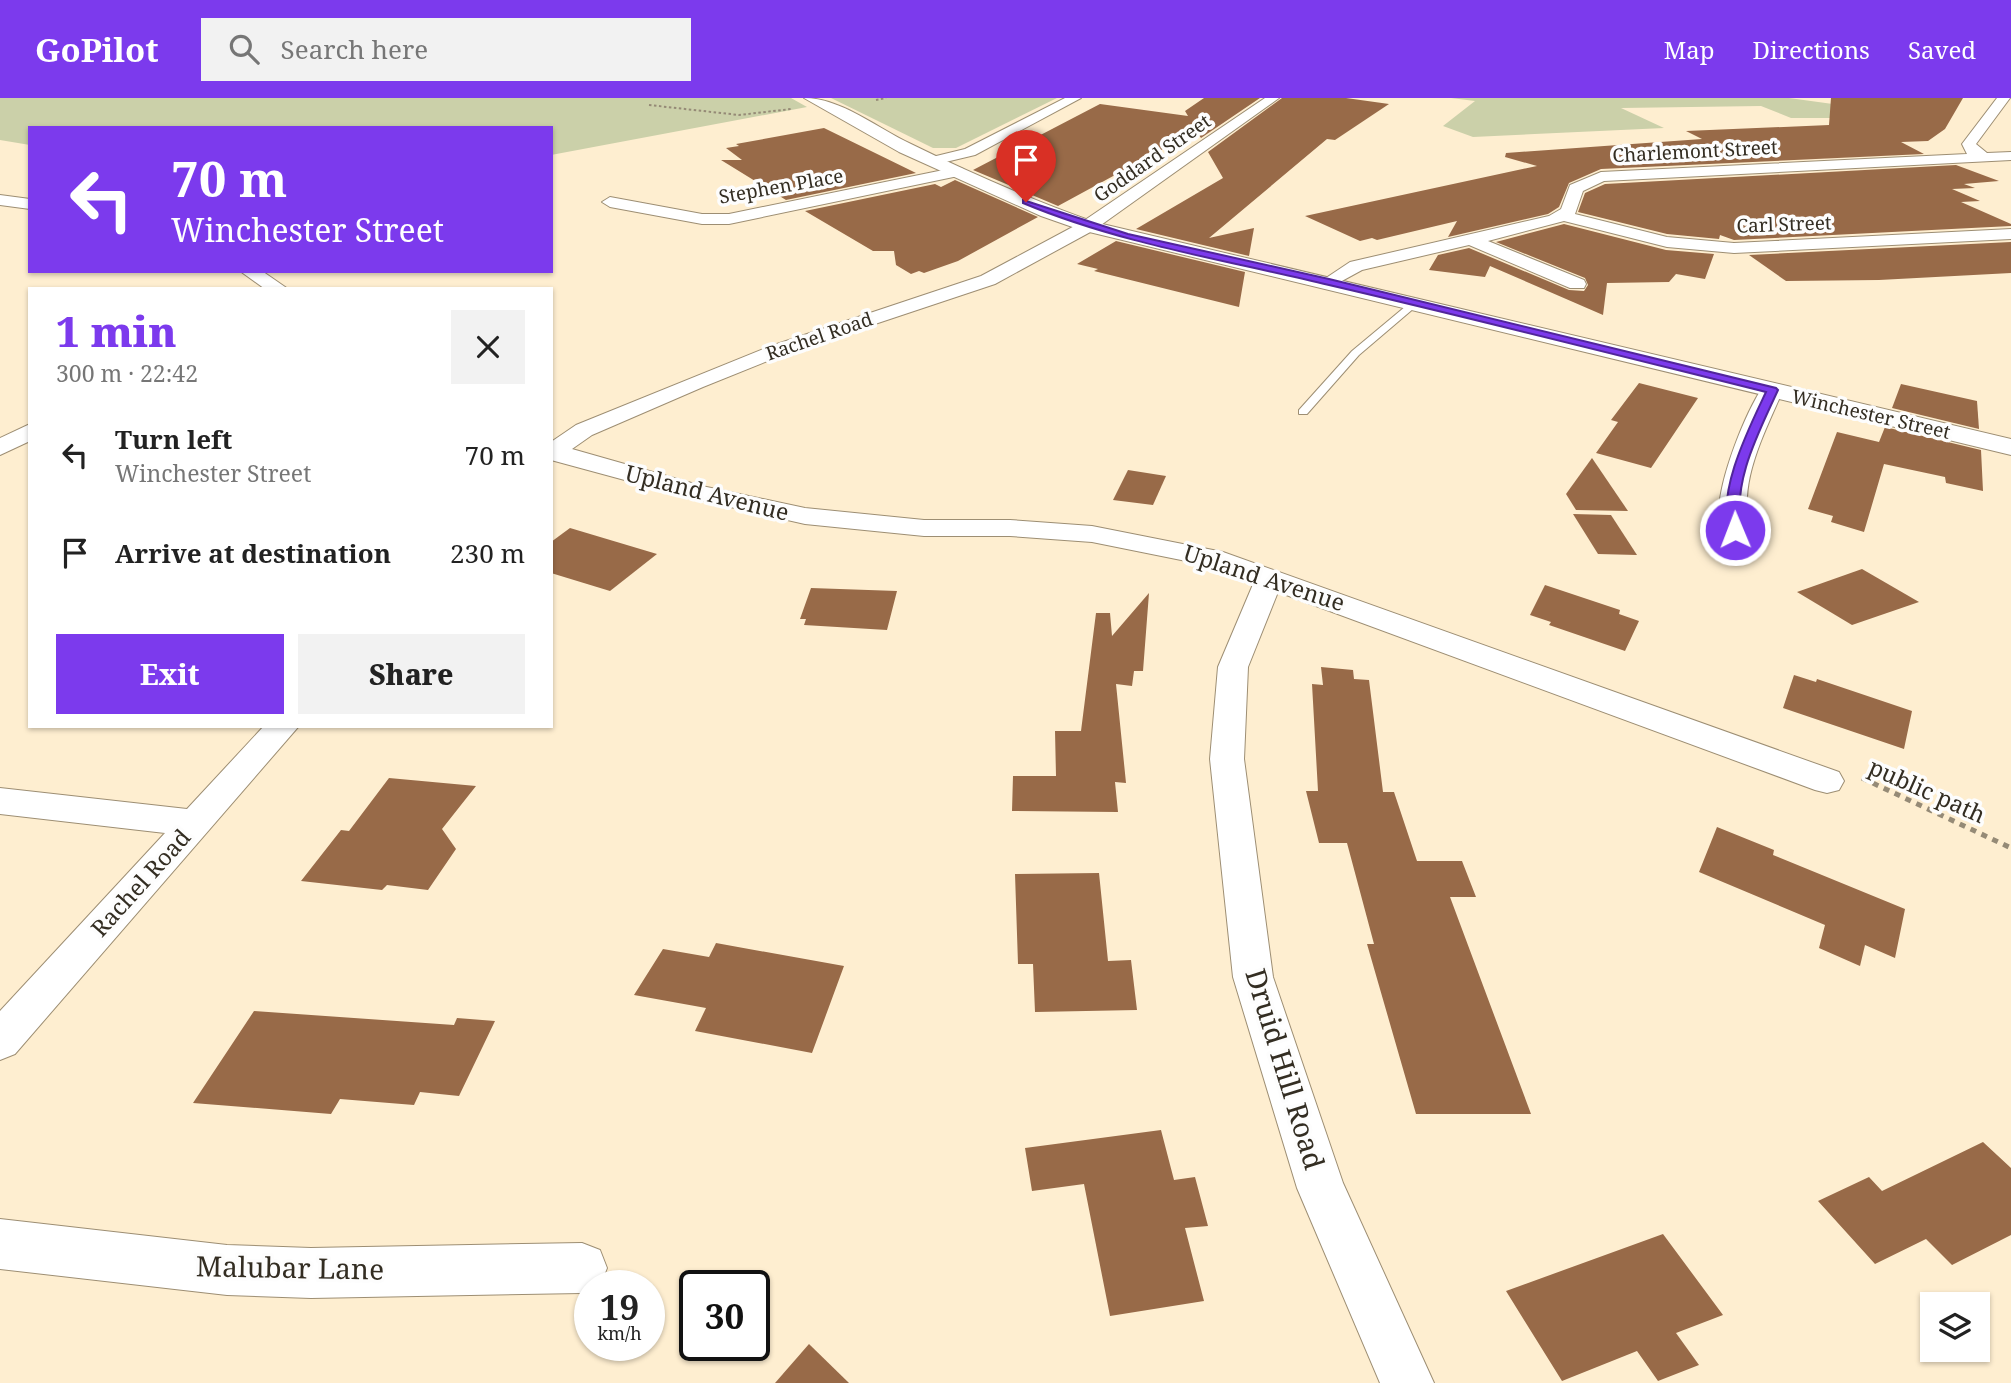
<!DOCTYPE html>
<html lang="en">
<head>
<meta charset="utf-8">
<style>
  :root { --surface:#fff; --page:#f2f2f2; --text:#222; --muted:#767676; --accent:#7c3aed }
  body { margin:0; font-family:"Noto Serif",serif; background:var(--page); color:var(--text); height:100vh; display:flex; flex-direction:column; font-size:26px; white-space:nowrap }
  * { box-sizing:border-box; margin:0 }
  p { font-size:23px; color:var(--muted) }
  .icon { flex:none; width:38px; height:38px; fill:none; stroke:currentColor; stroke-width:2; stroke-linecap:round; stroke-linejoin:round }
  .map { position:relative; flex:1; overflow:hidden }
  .side { position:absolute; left:28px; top:189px; width:525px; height:441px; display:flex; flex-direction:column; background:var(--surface); border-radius:0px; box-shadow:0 2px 5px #0004 }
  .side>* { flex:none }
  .hud { position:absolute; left:28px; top:28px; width:525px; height:147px; border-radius:0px; box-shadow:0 2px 5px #0004; background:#7c3aed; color:#fff; overflow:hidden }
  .controls { position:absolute; left:1920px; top:1194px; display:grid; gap:14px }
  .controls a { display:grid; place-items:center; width:70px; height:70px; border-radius:0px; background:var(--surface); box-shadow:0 2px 5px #0004; font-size:35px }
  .speed { position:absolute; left:574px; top:1172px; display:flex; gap:14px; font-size:35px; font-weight:700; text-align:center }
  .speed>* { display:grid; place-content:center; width:91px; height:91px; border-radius:50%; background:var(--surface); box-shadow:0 2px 5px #0004; line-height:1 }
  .speed small { font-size:18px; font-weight:400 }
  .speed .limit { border:4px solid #111; border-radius:10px; background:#fff; color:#111 }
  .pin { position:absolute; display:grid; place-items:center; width:60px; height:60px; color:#fff; margin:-72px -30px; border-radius:50% 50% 50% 0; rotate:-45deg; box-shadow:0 0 7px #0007 }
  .pin .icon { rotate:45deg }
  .me { position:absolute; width:77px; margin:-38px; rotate:359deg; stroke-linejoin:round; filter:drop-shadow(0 0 5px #0008) }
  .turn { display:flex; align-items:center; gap:24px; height:147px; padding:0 28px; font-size:32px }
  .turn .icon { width:91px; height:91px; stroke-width:2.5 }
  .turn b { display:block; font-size:49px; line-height:60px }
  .round { display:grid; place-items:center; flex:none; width:74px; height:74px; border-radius:0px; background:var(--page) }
  .overview { display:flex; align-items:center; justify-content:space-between; height:119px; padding:0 28px }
  h1 { font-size:42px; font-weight:800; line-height:52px; color:var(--accent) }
  .primary-button { display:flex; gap:14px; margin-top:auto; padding:14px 28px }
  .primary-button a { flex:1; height:80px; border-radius:0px; background:var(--accent); color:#fff; font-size:28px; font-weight:800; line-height:80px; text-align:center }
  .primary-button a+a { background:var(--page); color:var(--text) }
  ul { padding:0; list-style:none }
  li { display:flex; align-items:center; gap:21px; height:98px; padding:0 28px }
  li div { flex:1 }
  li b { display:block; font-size:26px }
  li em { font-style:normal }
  header { display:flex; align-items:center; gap:42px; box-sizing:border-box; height:98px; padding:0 35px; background:var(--accent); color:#fff }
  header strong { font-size:33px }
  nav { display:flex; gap:38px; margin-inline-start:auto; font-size:24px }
  .search { width:490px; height:63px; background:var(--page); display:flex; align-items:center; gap:18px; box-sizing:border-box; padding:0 24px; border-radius:0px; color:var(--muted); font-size:26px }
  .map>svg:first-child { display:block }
  .green { fill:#cbd0a9 }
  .building { fill:#986a48 }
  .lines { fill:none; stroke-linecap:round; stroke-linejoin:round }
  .service-casing { stroke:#9d8e73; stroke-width:2 }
  .minor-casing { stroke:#9d8e73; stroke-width:2 }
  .tertiary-casing { stroke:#9d8e73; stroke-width:2 }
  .path-far1 { stroke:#958a76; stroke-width:2; stroke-dasharray:2.5 2.5; stroke-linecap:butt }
  .path { stroke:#958a76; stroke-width:5; stroke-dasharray:6 6; stroke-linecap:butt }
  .service { fill:#fff; fill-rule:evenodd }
  .minor { fill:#fff; fill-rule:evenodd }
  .tertiary { fill:#fff; fill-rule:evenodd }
  .route { fill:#7c3aed; stroke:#51269a; stroke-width:2 }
  .labels { text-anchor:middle; stroke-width:7; stroke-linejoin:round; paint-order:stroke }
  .far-street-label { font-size:19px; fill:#332d22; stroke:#fdfdfd }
  .street-label { font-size:23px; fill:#332d22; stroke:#fdfdfd }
  .near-street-label { font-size:28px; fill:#332d22; stroke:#fdfdfd }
</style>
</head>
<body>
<header>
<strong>GoPilot</strong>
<div class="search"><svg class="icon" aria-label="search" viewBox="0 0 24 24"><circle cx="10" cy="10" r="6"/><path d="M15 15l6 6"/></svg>Search here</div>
<nav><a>Map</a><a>Directions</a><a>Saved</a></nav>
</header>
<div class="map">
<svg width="2011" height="1285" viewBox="0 0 2011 1285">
  <rect width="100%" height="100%" fill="#feeed0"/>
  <g class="green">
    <path d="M 0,0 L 791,0 L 807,9 L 551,57 L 551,30 L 30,30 L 30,47 L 0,42 Z"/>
    <path d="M 831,0 L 1057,0 L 956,50 L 933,50 Z"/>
    <path d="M 1451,0 L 1789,0 L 1840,7 L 1836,20 L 1791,20 L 1761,8 L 1621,10 L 1664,30 L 1473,39 L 1443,28 L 1475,3 Z"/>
  </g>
  <g class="building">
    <path d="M 1204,0 L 1260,0 L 1201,40 L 1196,33 L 1058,108 L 973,72 L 1100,6 L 1188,18 L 1185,13 Z"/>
    <path d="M 1282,0 L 1346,0 L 1389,6 L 1335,42 L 1327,41 L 1209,140 L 1254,130 L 1249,158 L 1136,131 L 1223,80 L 1208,54 Z"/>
    <path d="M 1831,0 L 1963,0 L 1945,31 L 1928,43 L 1901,44 L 1924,56 L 1601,71 L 1569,85 L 1559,109 L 1548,116 L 1448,139 L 1457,123 L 1377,142 L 1372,140 L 1360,143 L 1305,118 L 1537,68 L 1505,59 L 1506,55 L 1702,41 L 1686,33 L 1829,27 Z"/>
    <path d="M 824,30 L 916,75 L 786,102 L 721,62 L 742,62 L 726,50 L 739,48 L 736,46 Z"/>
    <path d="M 1956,67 L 1999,83 L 1964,86 L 1975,90 L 1952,91 L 1980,103 L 1961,104 L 2011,126 L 2011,128 L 1734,142 L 1720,137 L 1719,141 L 1667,136 L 1578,114 L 1585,95 L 1605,86 Z"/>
    <path d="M 955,82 L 1038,119 L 958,163 L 924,175 L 919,173 L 911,176 L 896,167 L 894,153 L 873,153 L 805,113 L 935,86 L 941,89 Z"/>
    <path d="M 1564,126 L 1666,152 L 1714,156 L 1705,181 L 1676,176 L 1669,184 L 1607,185 L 1603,217 L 1490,168 L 1485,179 L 1429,172 L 1438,157 L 1469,150 L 1569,192 L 1584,193 L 1588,187 L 1585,180 L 1496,144 Z"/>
    <path d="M 1116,143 L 1245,174 L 1239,209 L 1094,173 L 1098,171 L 1077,166 Z"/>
    <path d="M 2011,144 L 2011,175 L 1879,182 L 1786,183 L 1749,157 Z"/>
    <path d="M 1639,285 L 1698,300 L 1651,370 L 1596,355 L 1618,324 L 1611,322 Z"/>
    <path d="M 1901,286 L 1977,303 L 1979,331 L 1892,310 Z"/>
    <path d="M 1885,329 L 1981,352 L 1983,393 L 1946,385 L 1945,379 L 1884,366 L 1864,434 L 1831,424 L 1833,418 L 1808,411 L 1837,334 L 1879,344 Z"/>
    <path d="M 1592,360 L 1628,413 L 1576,412 L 1566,396 Z"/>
    <path d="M 1128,372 L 1166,378 L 1153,407 L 1113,402 Z"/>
    <path d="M 1573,416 L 1611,417 L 1637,457 L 1598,456 Z"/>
    <path d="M 570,430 L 657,456 L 610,493 L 551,475 L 551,444 Z"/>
    <path d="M 1862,471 L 1919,504 L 1852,527 L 1797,494 Z"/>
    <path d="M 1545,487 L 1620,512 L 1619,516 L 1639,523 L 1625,553 L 1549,527 L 1551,524 L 1530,517 Z"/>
    <path d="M 811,490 L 897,493 L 887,532 L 804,527 L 806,521 L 800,521 Z"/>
    <path d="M 1149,495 L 1143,573 L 1134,573 L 1132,588 L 1116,586 L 1126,685 L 1115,684 L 1118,714 L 1012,713 L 1013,678 L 1056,678 L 1055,633 L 1081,633 L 1096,515 L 1110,515 L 1112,538 Z"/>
    <path d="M 1321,569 L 1353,572 L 1354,581 L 1369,582 L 1383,694 L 1394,694 L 1417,763 L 1462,763 L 1476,799 L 1450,799 L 1531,1016 L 1416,1016 L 1367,846 L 1374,846 L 1347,745 L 1319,745 L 1306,693 L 1318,693 L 1312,586 L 1323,587 Z"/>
    <path d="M 1794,577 L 1816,584 L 1817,581 L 1912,613 L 1904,651 L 1783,610 Z"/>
    <path d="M 389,680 L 476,688 L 442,731 L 456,751 L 428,792 L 387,787 L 382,792 L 301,783 L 341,732 L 349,733 Z"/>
    <path d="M 1717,729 L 1774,752 L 1773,757 L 1905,811 L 1895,860 L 1865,847 L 1860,868 L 1819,850 L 1825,827 L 1699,774 Z"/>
    <path d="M 1099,775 L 1108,863 L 1131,862 L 1137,912 L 1035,914 L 1033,866 L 1018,866 L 1015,776 Z"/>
    <path d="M 716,845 L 844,868 L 812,955 L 695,933 L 706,910 L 634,897 L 663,851 L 709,859 Z"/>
    <path d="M 254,913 L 454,927 L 457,920 L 495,923 L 459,998 L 420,994 L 414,1007 L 340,1001 L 331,1016 L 193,1005 Z"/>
    <path d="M 1161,1032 L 1174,1082 L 1195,1079 L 1208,1128 L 1185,1130 L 1204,1203 L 1110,1218 L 1084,1086 L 1032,1093 L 1025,1050 Z"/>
    <path d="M 1983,1044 L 2011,1070 L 2011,1137 L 1952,1167 L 1926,1141 L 1875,1166 L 1818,1103 L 1869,1079 L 1882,1093 Z"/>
    <path d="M 1663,1136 L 1723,1217 L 1676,1235 L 1699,1267 L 1658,1283 L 1637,1253 L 1562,1283 L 1506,1193 Z"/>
    <path d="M 809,1246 L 849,1285 L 775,1285 Z"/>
  </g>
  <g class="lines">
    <g class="service-casing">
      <path id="service" d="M 1412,203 L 1420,205 L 1359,257 L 1307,316 L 1299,316 L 1299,312 L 1352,253 Z"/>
    </g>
    <g class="minor-casing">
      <g id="minor">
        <path d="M 1065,0 L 1081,0 L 975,57 L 933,67 L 926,63 L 928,60 L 965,51 Z"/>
        <path d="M 1265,0 L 1279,0 L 1094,132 L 995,186 L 785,256 L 703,289 L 592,337 L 572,351 L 702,388 L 805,410 L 924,422 L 1010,422 L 1092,428 L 1223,454 L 1839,674 L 1844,683 L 1839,692 L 1827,695 L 1815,692 L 1278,494 L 1248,569 L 1244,661 L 1273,879 L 1343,1085 L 1434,1285 L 1380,1285 L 1297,1090 L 1233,879 L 1210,661 L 1218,569 L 1254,484 L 1206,467 L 1092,444 L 1010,438 L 924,438 L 805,426 L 691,400 L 551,362 L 551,344 L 576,327 L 771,248 L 981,178 L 1082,124 Z"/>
        <path d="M 1997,0 L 2010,0 L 1976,46 L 1987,55 L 2011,54 L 2011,62 L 1604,83 L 1583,93 L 1575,116 L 1667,139 L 1734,145 L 2011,131 L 2011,141 L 1734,155 L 1667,149 L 1564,123 L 1488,143 L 1584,182 L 1586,186 L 1584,190 L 1570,190 L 1469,147 L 1362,172 L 1329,190 L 1320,184 L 1350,164 L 1549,118 L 1561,111 L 1570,87 L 1601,74 L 1967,56 L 1962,46 Z"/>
        <path d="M 958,69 L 963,71 L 966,74 L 963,77 L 729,126 L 702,126 L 610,109 L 602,104 L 610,99 L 702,116 L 729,116 Z"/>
        <path d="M 0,97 L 30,101 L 30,111 L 0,107 Z"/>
        <path d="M 240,173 L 262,173 L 288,191 L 265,191 Z"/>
        <path d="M 1772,285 L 1780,287 L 1783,292 C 1762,341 1732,394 1755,447 L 1751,453 L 1741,455 L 1731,453 C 1725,443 1719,429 1719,417 C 1718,383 1745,315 1764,287 Z"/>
        <path d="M 30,326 L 30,343 L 0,357 L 0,340 Z"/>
        <path d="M 264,628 L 299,628 L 15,956 L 0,962 L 0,913 L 165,735 L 0,716 L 0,690 L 187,711 Z"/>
        <path d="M 0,1121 L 227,1147 L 311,1150 L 582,1145 L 600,1152 L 607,1170 L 600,1188 L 590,1188 L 590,1192 L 582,1195 L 311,1200 L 227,1197 L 0,1171 Z"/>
      </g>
    </g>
    <g class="tertiary-casing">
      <path id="tertiary" d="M 804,0 C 841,0 877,30 911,46 C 970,75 1032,102 1094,124 L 2011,341 L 2011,357 L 1081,132 L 1041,118 L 899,54 Z"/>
    </g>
    <g class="path-far1">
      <path d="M 876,2 L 886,0"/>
      <path d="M 649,7 L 739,17 L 791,11"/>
    </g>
    <path class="path" d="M 1862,680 L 2011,750"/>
    <use href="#service" class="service"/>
    <use href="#minor" class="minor"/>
    <use href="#tertiary" class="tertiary"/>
  </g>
  <path class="route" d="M 1023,102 L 1128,136 L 1329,181 L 1776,290 L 1778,292 C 1759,334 1731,385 1742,432 L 1735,436 L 1731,434 C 1714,398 1750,328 1766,294 C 1621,258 1475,221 1329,187 C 1226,162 1121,146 1023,105 Z"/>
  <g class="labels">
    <g class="far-street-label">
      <text transform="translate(1695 53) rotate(-3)" y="7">Charlemont Street</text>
      <text transform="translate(1152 60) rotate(-35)" y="7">Goddard Street</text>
      <text transform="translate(781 88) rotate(-10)" y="7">Stephen Place</text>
      <text transform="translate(1784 126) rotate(-2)" y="7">Carl Street</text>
      <text transform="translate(819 238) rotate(-19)" y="7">Rachel Road</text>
      <text transform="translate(1871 316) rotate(13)" y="7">Winchester Street</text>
    </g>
    <g class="street-label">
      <text transform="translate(707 395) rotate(14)" y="8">Upland Avenue</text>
      <text transform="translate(1264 480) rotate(18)" y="8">Upland Avenue</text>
      <text transform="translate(1927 693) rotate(24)" y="8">public path</text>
      <text transform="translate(141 785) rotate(-48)" y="8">Rachel Road</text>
    </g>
    <g class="near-street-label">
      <text transform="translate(1285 971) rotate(73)" y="10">Druid Hill Road</text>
      <text transform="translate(290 1170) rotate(1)" y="10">Malubar Lane</text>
    </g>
  </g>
</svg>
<div class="controls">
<a><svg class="icon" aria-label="layers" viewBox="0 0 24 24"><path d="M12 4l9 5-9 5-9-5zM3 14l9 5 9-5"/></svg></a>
</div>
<div class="speed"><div>19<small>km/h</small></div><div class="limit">30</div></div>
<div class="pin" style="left:1026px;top:104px;background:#d93025"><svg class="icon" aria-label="arrive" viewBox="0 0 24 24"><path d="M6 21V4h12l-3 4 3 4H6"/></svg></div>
<svg class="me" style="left:1735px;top:432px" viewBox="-20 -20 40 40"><circle r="17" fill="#7c3aed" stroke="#fff" stroke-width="3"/><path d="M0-11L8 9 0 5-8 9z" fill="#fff"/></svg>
<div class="hud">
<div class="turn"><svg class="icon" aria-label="left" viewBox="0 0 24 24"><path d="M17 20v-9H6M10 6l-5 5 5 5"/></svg><div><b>70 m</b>Winchester Street</div></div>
</div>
<section class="side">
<div class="overview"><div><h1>1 min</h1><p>300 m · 22:42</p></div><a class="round"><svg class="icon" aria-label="close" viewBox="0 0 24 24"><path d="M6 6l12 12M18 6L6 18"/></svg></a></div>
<ul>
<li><svg class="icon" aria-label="left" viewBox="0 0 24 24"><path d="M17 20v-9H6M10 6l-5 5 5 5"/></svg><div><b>Turn left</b><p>Winchester Street</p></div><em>70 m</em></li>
<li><svg class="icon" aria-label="arrive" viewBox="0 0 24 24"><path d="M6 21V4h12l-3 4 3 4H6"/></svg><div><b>Arrive at destination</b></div><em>230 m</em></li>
</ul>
<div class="primary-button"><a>Exit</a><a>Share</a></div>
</section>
</div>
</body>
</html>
